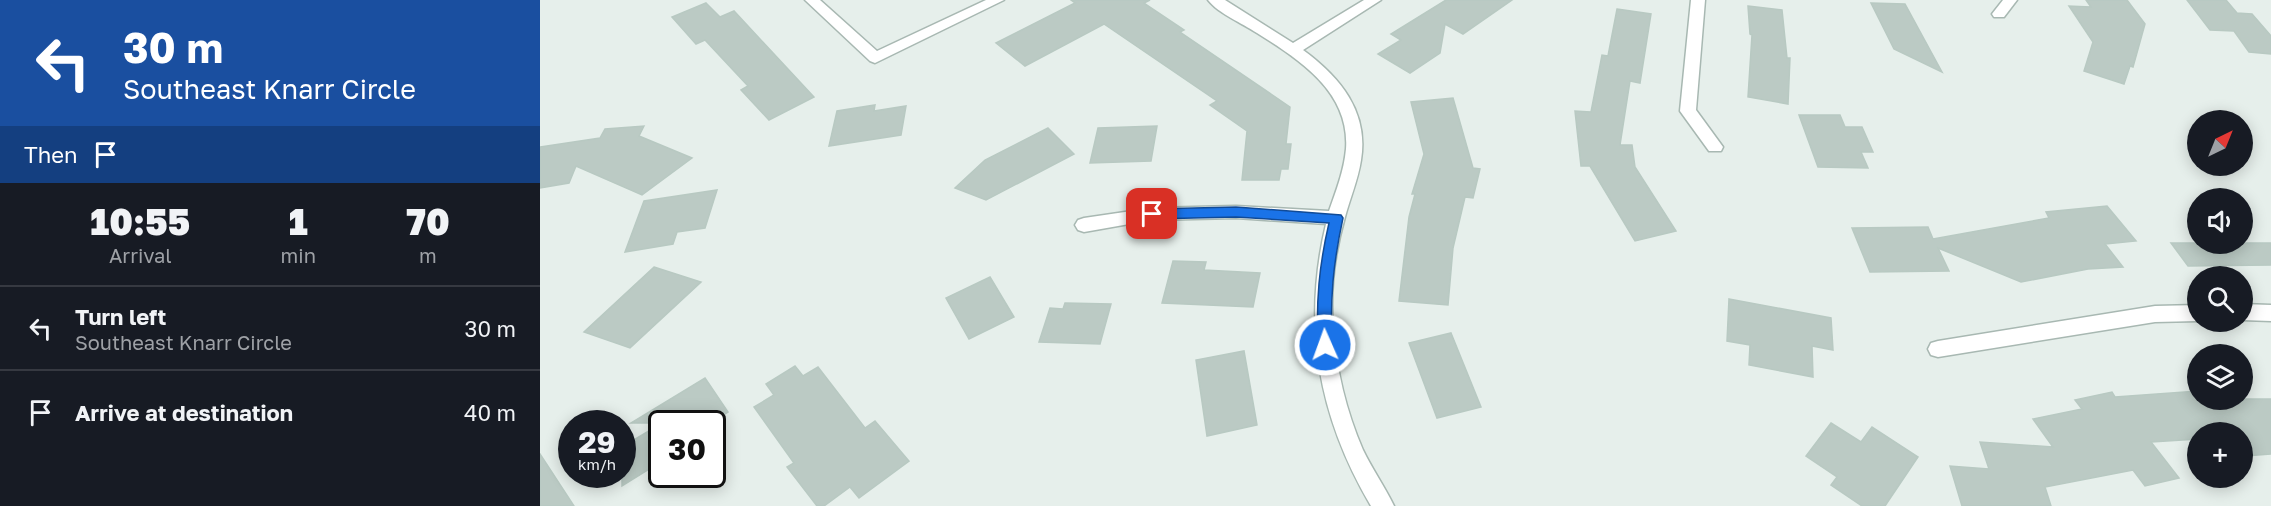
<!DOCTYPE html>
<html lang="en">
<head>
<meta charset="utf-8">
<style>
  :root { --surface:#171b24; --page:#242831; --text:#f1f3f6; --muted:#9ea1a6; --line:#363941 }
  body { margin:0; font-family:"Golos Text",sans-serif; background:var(--page); color:var(--text); height:100vh; display:flex; flex-direction:column; font-size:22px; white-space:nowrap }
  * { box-sizing:border-box; margin:0 }
  p { font-size:20px; color:var(--muted) }
  .icon { flex:none; width:33px; height:33px; fill:none; stroke:currentColor; stroke-width:2; stroke-linecap:round; stroke-linejoin:round }
  .map { position:relative; flex:1; overflow:hidden }
  .sheet { display:flex; flex-direction:column; background:var(--surface); width:540px }
  .sheet>* { flex:none }
  .guide { background:#1a4fa0; color:#fff; overflow:hidden }
  .needle { width:39px; rotate:43deg }
  .buttons { position:absolute; left:1647px; top:110px; display:grid; gap:12px }
  .buttons a { display:grid; place-items:center; width:66px; height:66px; border-radius:50%; background:var(--surface); box-shadow:0 3px 15px #0003; font-size:30px }
  .speed { position:absolute; left:18px; top:410px; display:flex; gap:12px; font-size:30px; font-weight:700; text-align:center }
  .speed>* { display:grid; place-content:center; width:78px; height:78px; border-radius:50%; background:var(--surface); box-shadow:0 3px 15px #0003; line-height:1 }
  .speed small { font-size:15px; font-weight:400 }
  .speed .limit { border:3px solid #111; border-radius:9px; background:#fff; color:#111 }
  .pin { position:absolute; display:grid; place-items:center; width:51px; height:51px; color:#fff; margin:-26px; border-radius:12px; box-shadow:0 3px 9px #0006 }
  .me { position:absolute; width:66px; margin:-33px; rotate:358deg; stroke-linejoin:round; filter:drop-shadow(0 0 4px #0008) }
  .turn { display:flex; align-items:center; gap:21px; height:126px; padding:0 24px; font-size:27px }
  .turn .icon { width:78px; height:78px; stroke-width:2.5 }
  .turn b { display:block; font-size:42px; line-height:51px }
  .then { display:flex; align-items:center; height:57px; padding:0 24px; background:#0003; gap:12px; font-size:22px }
  .eta { display:flex; justify-content:space-evenly; align-items:center; height:102px; text-align:center }
  .eta b { font-size:36px; font-weight:800; line-height:42px }
  ul { padding:0; list-style:none }
  li { display:flex; align-items:center; gap:18px; height:84px; padding:0 24px; border-top:2px solid var(--line) }
  li div { flex:1 }
  li b { display:block; font-size:22px }
  li em { font-style:normal }
  main { display:flex; flex:1; min-height:0 }
  .map>svg:first-child { display:block }
  .building { fill:#bbcac4; stroke:#b8c9c2; stroke-width:1.5 }
  .lines { fill:none; stroke-linecap:round; stroke-linejoin:round }
  .minor-casing { stroke:#a8b8b2; stroke-width:3 }
  .minor { fill:#fff; fill-rule:evenodd }
  .route { fill:#1a73e8; stroke:#114b97; stroke-width:1.5 }
</style>
</head>
<body>
<main>
<section class="sheet">
<div class="guide">
<div class="turn"><svg class="icon" aria-label="left" viewBox="0 0 24 24"><path d="M17 20v-9H6M10 6l-5 5 5 5"/></svg><div><b>30 m</b>Southeast Knarr Circle</div></div>
<div class="then">Then<svg class="icon" aria-label="arrive" viewBox="0 0 24 24"><path d="M6 21V4h12l-3 4 3 4H6"/></svg></div>
</div>
<div class="eta">
<div><b>10:55</b><p>Arrival</p></div>
<div><b>1</b><p>min</p></div>
<div><b>70</b><p>m</p></div>
</div>
<ul>
<li><svg class="icon" aria-label="left" viewBox="0 0 24 24"><path d="M17 20v-9H6M10 6l-5 5 5 5"/></svg><div><b>Turn left</b><p>Southeast Knarr Circle</p></div><em>30 m</em></li>
<li><svg class="icon" aria-label="arrive" viewBox="0 0 24 24"><path d="M6 21V4h12l-3 4 3 4H6"/></svg><div><b>Arrive at destination</b></div><em>40 m</em></li>
</ul>
</section>
<div class="map">
<svg width="1731" height="506" viewBox="0 0 1731 506">
  <rect width="100%" height="100%" fill="#e6efeb"/>
  <g class="building">
    <path d="M 531,0 L 610,0 L 604,3 L 644,30 L 640,32 L 750,107 L 746,144 L 751,144 L 748,169 L 741,169 L 739,180 L 702,180 L 707,131 L 670,105 L 677,101 L 564,24 L 485,66 L 456,43 L 535,3 Z"/>
    <path d="M 906,0 L 972,0 L 923,34 L 905,24 L 900,53 L 870,73 L 838,54 L 861,40 L 851,34 Z"/>
    <path d="M 1546,0 L 1587,0 L 1605,24 L 1593,67 L 1590,66 L 1584,84 L 1544,71 L 1553,42 L 1529,6 L 1551,7 Z"/>
    <path d="M 1647,0 L 1686,0 L 1697,13 L 1712,14 L 1731,36 L 1731,54 L 1709,52 L 1694,31 L 1670,30 Z"/>
    <path d="M 166,3 L 180,17 L 194,11 L 274,97 L 229,120 L 201,90 L 208,86 L 165,40 L 156,44 L 132,17 Z"/>
    <path d="M 1331,3 L 1365,4 L 1402,72 L 1354,49 Z"/>
    <path d="M 1208,6 L 1242,10 L 1247,58 L 1250,58 L 1248,104 L 1208,97 L 1212,35 L 1210,34 Z"/>
    <path d="M 1077,9 L 1111,14 L 1100,83 L 1090,81 L 1080,145 L 1092,145 L 1095,167 L 1136,231 L 1095,241 L 1050,166 L 1041,166 L 1035,111 L 1051,112 L 1062,55 L 1068,56 Z"/>
    <path d="M 913,98 L 933,168 L 940,169 L 933,198 L 925,197 L 913,248 L 908,305 L 859,301 L 869,217 L 875,194 L 872,194 L 884,154 L 871,102 Z"/>
    <path d="M 335,105 L 334,111 L 366,106 L 361,135 L 289,146 L 297,111 Z"/>
    <path d="M 1259,115 L 1300,115 L 1305,127 L 1322,127 L 1333,152 L 1321,152 L 1328,168 L 1278,167 Z"/>
    <path d="M 104,126 L 99,136 L 152,158 L 102,195 L 36,166 L 29,183 L 0,188 L 0,147 L 60,138 L 65,129 Z"/>
    <path d="M 617,126 L 611,161 L 550,163 L 558,128 Z"/>
    <path d="M 508,128 L 534,154 L 446,200 L 415,188 L 445,160 Z"/>
    <path d="M 177,190 L 165,228 L 137,232 L 133,244 L 85,252 L 104,201 Z"/>
    <path d="M 1567,206 L 1596,241 L 1565,244 L 1583,267 L 1548,269 L 1481,282 L 1398,248 L 1409,271 L 1330,272 L 1312,228 L 1388,227 L 1393,239 L 1509,218 L 1506,212 Z"/>
    <path d="M 1631,243 L 1731,243 L 1731,265 L 1648,266 Z"/>
    <path d="M 633,261 L 666,262 L 664,270 L 720,273 L 713,307 L 622,303 Z"/>
    <path d="M 114,267 L 161,282 L 90,348 L 44,332 Z"/>
    <path d="M 450,277 L 474,317 L 429,339 L 406,298 Z"/>
    <path d="M 1189,299 L 1291,318 L 1293,350 L 1272,346 L 1273,377 L 1209,365 L 1210,345 L 1187,341 Z"/>
    <path d="M 525,303 L 571,304 L 560,344 L 499,342 L 510,308 L 523,309 Z"/>
    <path d="M 911,333 L 941,407 L 897,418 L 869,343 Z"/>
    <path d="M 704,351 L 717,425 L 667,436 L 656,360 Z"/>
    <path d="M 255,366 L 263,376 L 278,367 L 325,428 L 335,421 L 369,461 L 319,498 L 310,487 L 284,506 L 277,506 L 247,467 L 254,463 L 214,407 L 234,395 L 226,384 Z"/>
    <path d="M 165,378 L 188,412 L 171,423 L 91,423 Z"/>
    <path d="M 1658,391 L 1658,399 L 1731,399 L 1731,454 L 1705,456 L 1702,453 L 1702,432 L 1658,432 L 1658,439 L 1611,442 L 1639,478 L 1605,486 L 1593,470 L 1505,487 L 1511,506 L 1422,506 L 1410,466 L 1449,469 L 1440,442 L 1513,447 L 1493,419 L 1542,409 L 1535,400 L 1572,392 L 1575,397 Z"/>
    <path d="M 122,423 L 122,461 L 82,486 L 82,447 Z"/>
    <path d="M 1291,423 L 1321,442 L 1332,427 L 1378,457 L 1345,506 L 1322,506 L 1291,485 L 1297,477 L 1266,456 Z"/>
    <path d="M 0,454 L 34,506 L 0,506 Z"/>
  </g>
  <g class="lines">
    <g class="minor-casing">
      <g id="minor">
        <path d="M 265,0 L 280,0 L 337,51 L 446,0 L 464,0 L 335,63 L 330,61 Z"/>
        <path d="M 668,0 L 685,0 L 753,43 L 824,0 L 841,0 L 763,50 C 800,77 829,112 821,160 C 818,180 810,198 805,217 C 795,252 790,290 793,326 C 796,368 806,411 823,450 C 832,469 845,487 854,506 L 831,506 C 778,416 762,325 786,224 L 696,218 L 612,220 L 544,232 L 538,230 L 535,225 L 538,220 L 544,218 L 612,208 L 696,206 L 789,211 C 796,191 804,171 806,149 C 810,92 760,60 717,33 C 702,23 679,14 668,0 Z"/>
        <path d="M 1151,0 L 1165,0 L 1156,110 L 1183,147 L 1181,151 L 1169,151 L 1140,111 Z"/>
        <path d="M 1463,0 L 1477,0 L 1464,17 L 1454,17 L 1452,14 Z"/>
        <path d="M 1702,304 L 1731,305 L 1731,321 L 1702,320 Z"/>
        <path d="M 1658,305 L 1658,321 L 1615,322 L 1398,357 L 1391,355 L 1388,349 L 1391,343 L 1398,341 L 1615,306 Z"/>
      </g>
    </g>
    <use href="#minor" class="minor"/>
  </g>
  <path class="route" d="M 696,207 L 801,215 L 803,218 C 793,264 790,298 792,345 L 790,349 L 780,349 L 778,345 C 776,301 779,266 789,223 L 696,217 L 612,219 L 606,214 L 612,209 Z"/>
</svg>
<div class="buttons">
<a><svg class="needle" viewBox="-14 -14 28 28"><path d="M0-13l5 13h-10z" fill="#e53935"/><path d="M0 13l5-13h-10z" fill="#9ea1a6"/></svg></a>
<a><svg class="icon" aria-label="sound" viewBox="0 0 24 24"><path d="M4 9h4l5-4v14l-5-4H4zM17 9q2 3 0 6"/></svg></a>
<a><svg class="icon" aria-label="search" viewBox="0 0 24 24"><circle cx="10" cy="10" r="6"/><path d="M15 15l6 6"/></svg></a>
<a><svg class="icon" aria-label="layers" viewBox="0 0 24 24"><path d="M12 4l9 5-9 5-9-5zM3 14l9 5 9-5"/></svg></a>
<a>+</a>
</div>
<div class="speed"><div>29<small>km/h</small></div><div class="limit">30</div></div>
<div class="pin" style="left:612px;top:214px;background:#d93025"><svg class="icon" aria-label="arrive" viewBox="0 0 24 24"><path d="M6 21V4h12l-3 4 3 4H6"/></svg></div>
<svg class="me" style="left:785px;top:345px" viewBox="-20 -20 40 40"><circle r="17" fill="#1a73e8" stroke="#fff" stroke-width="3"/><path d="M0-11L8 9 0 5-8 9z" fill="#fff"/></svg>
</div>
</main>
</body>
</html>
